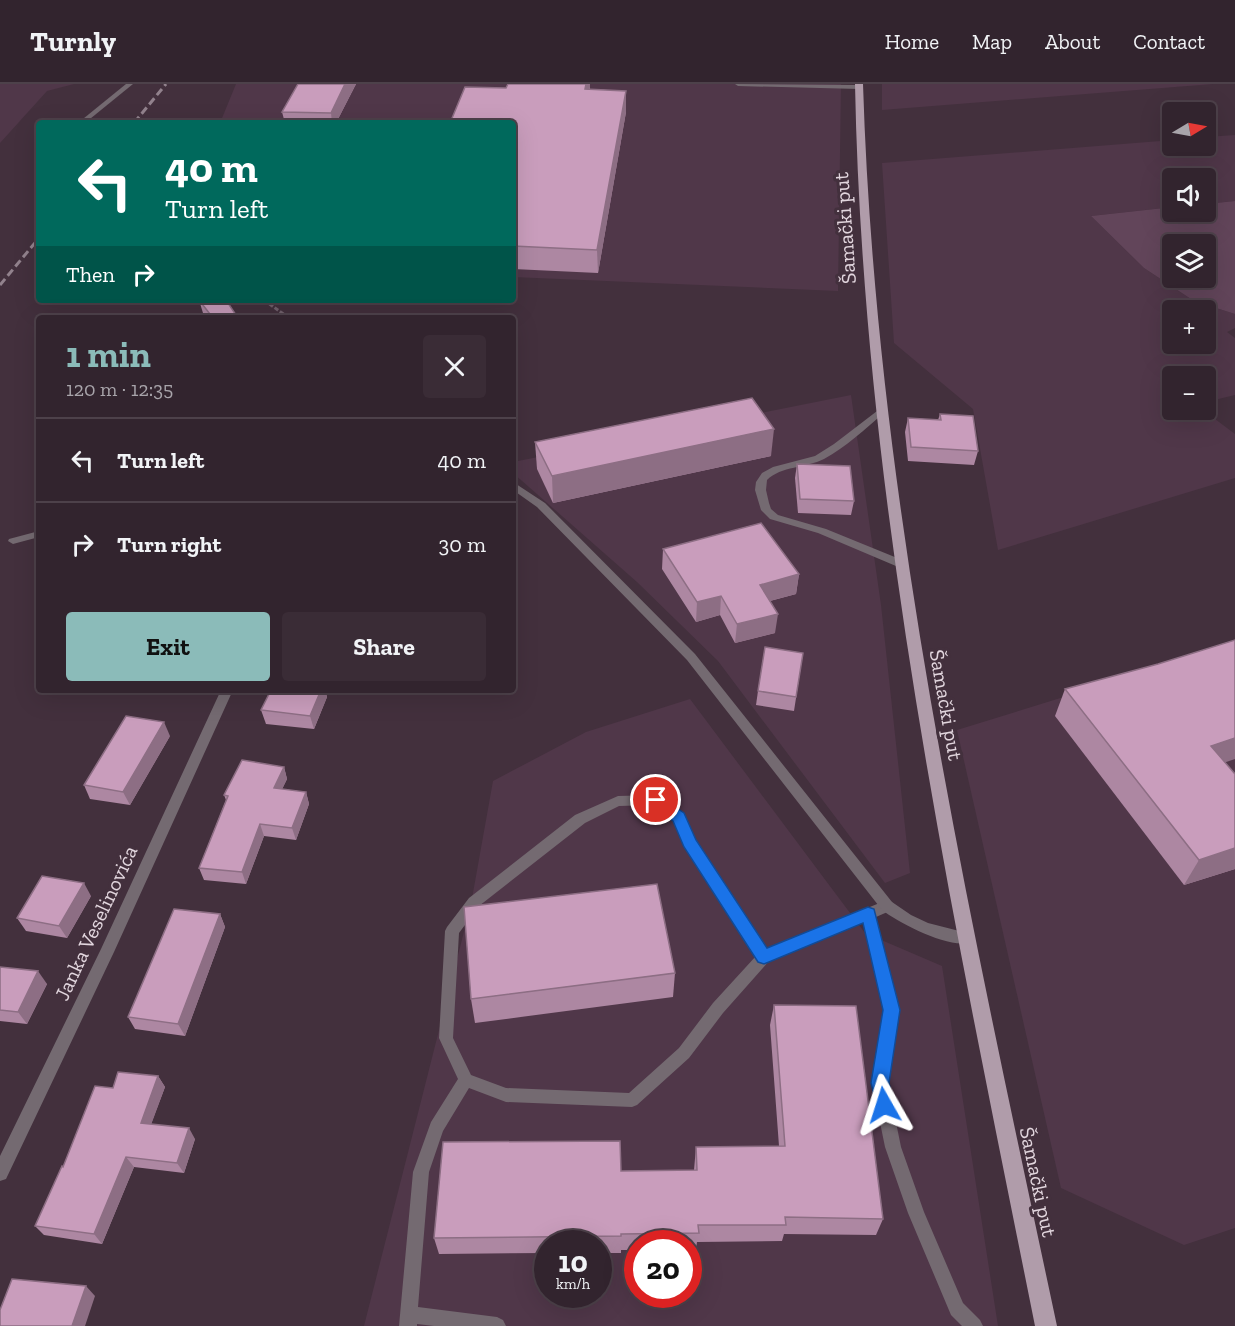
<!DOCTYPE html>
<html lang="en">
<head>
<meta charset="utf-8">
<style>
  :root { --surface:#32242e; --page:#3a2c36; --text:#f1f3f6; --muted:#a8a4aa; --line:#4d414a; --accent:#8bbbb9 }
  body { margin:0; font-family:"Zilla Slab",serif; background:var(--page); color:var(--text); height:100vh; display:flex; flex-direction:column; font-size:22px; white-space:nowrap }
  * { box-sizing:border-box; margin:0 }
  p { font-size:20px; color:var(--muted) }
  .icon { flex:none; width:33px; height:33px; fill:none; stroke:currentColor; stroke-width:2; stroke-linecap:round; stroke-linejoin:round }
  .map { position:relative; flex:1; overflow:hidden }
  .sheet { position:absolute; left:36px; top:231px; width:480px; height:378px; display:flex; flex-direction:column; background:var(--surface); border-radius:6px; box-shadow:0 6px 24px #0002,0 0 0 2px var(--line) }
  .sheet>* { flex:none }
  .hud { position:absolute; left:36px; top:36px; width:480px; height:183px; border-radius:6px; box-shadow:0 6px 24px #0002,0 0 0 2px var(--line); background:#00695c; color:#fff; overflow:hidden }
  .needle { width:39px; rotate:80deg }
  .buttons { position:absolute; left:1162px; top:18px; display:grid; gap:12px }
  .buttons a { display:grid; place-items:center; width:54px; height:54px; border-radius:6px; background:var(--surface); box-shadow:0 6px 24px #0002,0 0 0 2px var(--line); font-size:30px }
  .speed { position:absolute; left:534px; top:1146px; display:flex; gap:12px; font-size:30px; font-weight:700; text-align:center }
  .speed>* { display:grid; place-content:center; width:78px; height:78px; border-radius:50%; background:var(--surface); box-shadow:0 6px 24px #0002,0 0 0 2px var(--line); line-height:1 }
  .speed small { font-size:15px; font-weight:400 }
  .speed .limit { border:9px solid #d22; background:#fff; color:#111 }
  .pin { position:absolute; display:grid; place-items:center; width:51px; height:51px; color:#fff; margin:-26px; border:3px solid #fff; border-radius:50%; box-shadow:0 2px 6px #0007 }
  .me { position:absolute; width:66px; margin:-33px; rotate:354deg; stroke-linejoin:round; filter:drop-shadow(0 0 4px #0008) }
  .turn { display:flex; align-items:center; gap:21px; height:126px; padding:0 30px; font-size:27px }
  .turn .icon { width:78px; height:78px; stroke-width:2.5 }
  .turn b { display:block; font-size:42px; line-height:51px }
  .then { display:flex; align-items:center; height:57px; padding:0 30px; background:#0003; gap:12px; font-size:22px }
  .round { display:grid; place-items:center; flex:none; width:63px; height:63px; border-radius:6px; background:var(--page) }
  .overview { display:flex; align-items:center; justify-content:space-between; height:102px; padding:0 30px }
  h1 { font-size:36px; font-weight:700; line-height:45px; color:var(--accent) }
  .primary-button { display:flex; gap:12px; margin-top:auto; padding:12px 30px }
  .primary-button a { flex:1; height:69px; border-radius:6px; background:var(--accent); color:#111; font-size:24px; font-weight:700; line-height:69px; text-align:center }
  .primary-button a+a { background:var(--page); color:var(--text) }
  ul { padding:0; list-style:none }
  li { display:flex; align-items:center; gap:18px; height:84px; padding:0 30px; border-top:2px solid var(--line) }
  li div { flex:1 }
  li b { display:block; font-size:22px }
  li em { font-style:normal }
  header { display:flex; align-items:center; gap:36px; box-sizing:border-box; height:84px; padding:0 30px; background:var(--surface); border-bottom:2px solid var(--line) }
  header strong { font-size:28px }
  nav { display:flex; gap:33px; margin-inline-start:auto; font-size:21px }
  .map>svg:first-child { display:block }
  .built { fill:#503749; fill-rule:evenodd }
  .green { fill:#62455a; fill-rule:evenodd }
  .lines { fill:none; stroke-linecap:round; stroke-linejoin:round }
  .path { stroke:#73626e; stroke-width:3; stroke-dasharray:4.5 2; stroke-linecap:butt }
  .lane { fill:#746a71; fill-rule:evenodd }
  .street { fill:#746a71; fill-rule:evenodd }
  .primary { fill:#b09caa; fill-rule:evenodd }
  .rail { stroke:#92828d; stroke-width:3; stroke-dasharray:8 4; stroke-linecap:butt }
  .wall { fill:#ad87a2 }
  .shaded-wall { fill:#8d6e84 }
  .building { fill:#c99dbc; stroke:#8d6e84; stroke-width:1.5 }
  .route { fill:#1a73e8; stroke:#114b97; stroke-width:1.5 }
  .labels { text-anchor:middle; stroke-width:6; stroke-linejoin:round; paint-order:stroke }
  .street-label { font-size:21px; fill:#e2d6de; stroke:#43303d }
</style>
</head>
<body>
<header>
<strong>Turnly</strong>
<nav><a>Home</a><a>Map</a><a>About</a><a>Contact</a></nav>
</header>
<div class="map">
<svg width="1235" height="1242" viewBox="0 0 1235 1242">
  <rect width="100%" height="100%" fill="#43303d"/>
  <g class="built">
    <path d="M 0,0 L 74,0 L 47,7 L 0,59 Z"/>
    <path d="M 236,0 L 841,0 L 838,207 L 513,193 L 513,39 L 220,39 Z"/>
    <path d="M 882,0 L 1213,0 L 882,26 Z"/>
    <path d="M 1235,51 L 1235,117 L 1206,120 L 1206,94 L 1173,94 L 1173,123 L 1091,132 L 1144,184 L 1194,217 L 1235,230 L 1235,244 L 1227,248 L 1235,254 L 1235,311 L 1206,318 L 1206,292 L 1173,292 L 1173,326 L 1203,326 L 1235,350 L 1235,394 L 998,466 L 973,325 L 894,259 L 882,79 L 1173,56 L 1173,62 L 1206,62 L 1206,53 ZM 1173,226 L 1206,226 L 1206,260 L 1173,260 Z"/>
    <path d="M 851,311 L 881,521 L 910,789 L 885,799 L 718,577 L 637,498 L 513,389 L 513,378 Z"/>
    <path d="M 1235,560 L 1235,1144 L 1184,1161 L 1061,1104 L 957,646 Z"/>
    <path d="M 690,615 L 865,849 L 942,882 L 998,1242 L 364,1242 L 471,820 L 493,697 L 586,648 ZM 548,1160 L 598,1160 L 598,1210 L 548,1210 ZM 638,1160 L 688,1160 L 688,1210 L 638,1210 Z"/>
  </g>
  <path class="green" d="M 1235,117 L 1235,230 L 1194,217 L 1144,184 L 1091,132 L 1173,123 L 1173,128 L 1206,128 L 1206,120 ZM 1173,160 L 1206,160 L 1206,194 L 1173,194 Z"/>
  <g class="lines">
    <path class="path" d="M 264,216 L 289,234"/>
    <g class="lane">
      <path d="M 735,0 L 859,1 L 862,3 L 859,5 L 738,2 Z"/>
      <path d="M 881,324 L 886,327 L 884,329 C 865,345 846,363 824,375 C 806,384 781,382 767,396 L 766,406 L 769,419 L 771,425 L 778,431 L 826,445 L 907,478 L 908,481 L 903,485 L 818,449 L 770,435 L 761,426 L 755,406 L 756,398 L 762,389 L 773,383 L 815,372 L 834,360 Z"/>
      <path d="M 656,711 L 684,730 L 695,757 L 767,865 L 882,818 L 887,816 L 892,818 L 894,822 L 892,826 L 876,833 L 898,926 L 888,999 L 901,1063 L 924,1128 L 963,1219 L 980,1236 L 983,1242 L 962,1242 L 951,1231 L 908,1129 L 885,1063 L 872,999 L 884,926 L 863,838 L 769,877 L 723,929 L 689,974 L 637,1021 L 632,1023 L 506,1018 L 469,1004 L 443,1047 L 429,1088 L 418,1223 L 497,1233 L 503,1236 L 506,1242 L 434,1242 L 417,1240 L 417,1242 L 399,1242 L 413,1088 L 431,1038 L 458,995 L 439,954 L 445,847 L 447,843 L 469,814 L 575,731 L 618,712 ZM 653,721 L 674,737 L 684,763 L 756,872 L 713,919 L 679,964 L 629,1009 L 506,1004 L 471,991 L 453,954 L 459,849 L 479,822 L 585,739 L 619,722 Z"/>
    </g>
    <g class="street">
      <path d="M 126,0 L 133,0 L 85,39 L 78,39 Z"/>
      <path d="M 513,398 L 545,419 L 695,570 L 892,818 L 911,831 L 928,839 L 971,850 L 973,854 L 971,858 C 950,866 899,839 882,826 L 687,576 L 537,423 L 513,406 Z"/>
      <path d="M 39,447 L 39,453 L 13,460 L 8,457 L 9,455 Z"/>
      <path d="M 221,606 L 233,606 L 114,868 L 6,1095 L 0,1097 L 0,1072 L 101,865 Z"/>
    </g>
    <path class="primary" d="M 855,0 L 863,0 C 876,420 970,833 1057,1242 L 1035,1242 C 953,832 863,419 855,0 Z"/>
    <g class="rail">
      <path d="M 134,39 L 166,0"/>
      <path d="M 0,201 L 39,154"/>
    </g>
  </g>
  <g class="wall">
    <path d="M 298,0 L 356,0 L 336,39 L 285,39 L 282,28 Z"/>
    <path d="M 508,0 L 590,0 L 590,5 L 626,7 L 626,28 L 598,189 L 513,185 L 513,39 Z"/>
    <path d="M 199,216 L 238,234 L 206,234 L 203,229 Z"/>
    <path d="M 940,330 L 978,367 L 974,381 L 908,377 L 905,348 L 908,334 L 938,336 Z"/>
    <path d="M 535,358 L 771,372 L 553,419 L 537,385 Z"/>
    <path d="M 797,380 L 854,417 L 851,431 L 798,429 L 795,394 Z"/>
    <path d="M 663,465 L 799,490 L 796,510 L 770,517 L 775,549 L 735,559 L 720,531 L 696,538 L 662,485 Z"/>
    <path d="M 803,569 L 794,627 L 756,621 L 758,607 Z"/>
    <path d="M 1065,605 L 1225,679 L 1235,690 L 1235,785 L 1184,801 L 1055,632 Z"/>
    <path d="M 271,606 L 325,606 L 327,613 L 314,645 L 266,640 L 261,626 Z"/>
    <path d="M 170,652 L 130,721 L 90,715 L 84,701 Z"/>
    <path d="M 284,683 L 287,695 L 282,705 L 306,708 L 309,720 L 296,756 L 264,752 L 246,800 L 204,796 L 199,784 L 226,716 L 224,711 Z"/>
    <path d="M 91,812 L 67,854 L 26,847 L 17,834 Z"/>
    <path d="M 220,830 L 225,843 L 185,952 L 135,945 L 128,933 Z"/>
    <path d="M 0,883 L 47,900 L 27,940 L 0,937 Z"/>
    <path d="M 675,889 L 673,913 L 475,939 L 471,915 Z"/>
    <path d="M 774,921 L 883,1135 L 876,1151 L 784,1150 L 782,1157 L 697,1158 L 696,1165 L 688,1165 L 688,1160 L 638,1160 L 638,1166 L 621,1166 L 621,1169 L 598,1169 L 598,1160 L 548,1160 L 548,1169 L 439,1170 L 434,1154 L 621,1087 L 694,1086 L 696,1063 L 779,1062 L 770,941 Z"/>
    <path d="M 158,992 L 165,1003 L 151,1040 L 195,1055 L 184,1089 L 134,1083 L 102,1160 L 44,1151 L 35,1142 L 63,1083 L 113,1004 Z"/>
  </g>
  <g class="shaded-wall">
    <path d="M 345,0 L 356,0 L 336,39 L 332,39 L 331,29 Z"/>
    <path d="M 586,0 L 590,0 L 590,3 L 585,26 L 585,5 Z"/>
    <path d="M 626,7 L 626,28 L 598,189 L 597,166 Z"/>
    <path d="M 774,345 L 771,372 L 553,419 L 552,392 Z"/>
    <path d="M 799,490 L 796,510 L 758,520 L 760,501 Z"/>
    <path d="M 721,512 L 720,531 L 696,538 L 697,518 Z"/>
    <path d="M 778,530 L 775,549 L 735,559 L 737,540 Z"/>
    <path d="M 321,606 L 325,606 L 327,613 L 314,645 L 310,632 Z"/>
    <path d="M 164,638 L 170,652 L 130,721 L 123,708 Z"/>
    <path d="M 1235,654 L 1235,675 L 1197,688 L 1211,662 Z"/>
    <path d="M 284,683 L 287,695 L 277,716 L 274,704 Z"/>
    <path d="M 306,708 L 309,720 L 296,756 L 292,744 Z"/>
    <path d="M 260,740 L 264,752 L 246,800 L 242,788 Z"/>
    <path d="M 1235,764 L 1235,785 L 1184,801 L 1199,776 Z"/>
    <path d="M 84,799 L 91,812 L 67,854 L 59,842 Z"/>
    <path d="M 220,830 L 225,843 L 185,952 L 178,940 Z"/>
    <path d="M 38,887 L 47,900 L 27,940 L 18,928 Z"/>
    <path d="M 158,992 L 165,1003 L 148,1049 L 141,1039 Z"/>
    <path d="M 189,1044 L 195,1055 L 184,1089 L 177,1079 Z"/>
    <path d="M 126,1073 L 134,1083 L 102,1160 L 94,1150 Z"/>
    <path d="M 86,1202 L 95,1212 L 85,1242 L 72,1242 Z"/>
  </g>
  <g class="building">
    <path d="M 298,0 L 345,0 L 331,29 L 282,28 Z"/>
    <path d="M 508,0 L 586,0 L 585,5 L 626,7 L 597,166 L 513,162 L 513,39 L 450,39 L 465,3 L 506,4 Z"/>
    <path d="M 199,216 L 226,216 L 238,234 L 213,234 Z"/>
    <path d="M 752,314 L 774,345 L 552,392 L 535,358 Z"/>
    <path d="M 940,330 L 973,332 L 978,367 L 911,363 L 908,334 L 941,336 Z"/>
    <path d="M 797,380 L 850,382 L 854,417 L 800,415 Z"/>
    <path d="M 761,439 L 799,490 L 760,501 L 778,530 L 737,540 L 721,512 L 697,518 L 663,465 Z"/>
    <path d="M 1235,556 L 1235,654 L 1211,662 L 1235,690 L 1235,764 L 1199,776 L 1065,605 L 1158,580 Z"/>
    <path d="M 765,563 L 803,569 L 796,613 L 758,607 Z"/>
    <path d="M 271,606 L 321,606 L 310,632 L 261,626 Z"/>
    <path d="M 126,632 L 164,638 L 123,708 L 84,701 Z"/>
    <path d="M 242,676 L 284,683 L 274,704 L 306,708 L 292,744 L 260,740 L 242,788 L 199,784 L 228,712 L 224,711 Z"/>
    <path d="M 42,792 L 84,799 L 59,842 L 17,834 Z"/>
    <path d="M 657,800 L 675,889 L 471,915 L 464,823 Z"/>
    <path d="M 174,825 L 220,830 L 178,940 L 128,933 Z"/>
    <path d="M 0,883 L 38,887 L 18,928 L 0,926 Z"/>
    <path d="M 774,921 L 856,922 L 883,1135 L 785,1133 L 786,1141 L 698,1141 L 699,1149 L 621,1150 L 621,1152 L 434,1154 L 443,1058 L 620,1057 L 621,1087 L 697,1086 L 696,1063 L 785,1062 Z"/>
    <path d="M 118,988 L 158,992 L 141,1039 L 189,1044 L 177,1079 L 126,1073 L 94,1150 L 35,1142 L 62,1082 L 63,1083 L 95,1002 L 113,1004 Z"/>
    <path d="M 12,1195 L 86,1202 L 72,1242 L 0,1242 L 0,1226 Z"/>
  </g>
  <path class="route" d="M 656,710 L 684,729 L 696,756 L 767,864 L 863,825 L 868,823 L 874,825 L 900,926 L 889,999 L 893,1021 L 890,1027 L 884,1029 L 878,1027 L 871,999 L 883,926 L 863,839 L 769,878 L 764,880 L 758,878 L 684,763 L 673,737 L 651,720 L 649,716 L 651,712 Z"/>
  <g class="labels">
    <g class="street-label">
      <text transform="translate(845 144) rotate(-94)" y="7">Šamački put</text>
      <text transform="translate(946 621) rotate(80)" y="7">Šamački put</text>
      <text transform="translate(96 839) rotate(-65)" y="7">Janka Veselinovića</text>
      <text transform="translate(1038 1098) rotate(78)" y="7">Šamački put</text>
    </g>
  </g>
</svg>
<div class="buttons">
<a><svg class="needle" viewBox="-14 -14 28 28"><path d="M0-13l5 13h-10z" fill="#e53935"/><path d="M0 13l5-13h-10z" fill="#a8a4aa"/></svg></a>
<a><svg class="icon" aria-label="sound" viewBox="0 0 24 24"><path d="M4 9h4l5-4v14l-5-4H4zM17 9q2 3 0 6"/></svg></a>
<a><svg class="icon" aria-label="layers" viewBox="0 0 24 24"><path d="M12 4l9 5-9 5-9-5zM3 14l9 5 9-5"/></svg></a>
<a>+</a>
<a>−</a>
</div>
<div class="speed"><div>10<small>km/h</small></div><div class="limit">20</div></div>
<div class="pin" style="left:656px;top:716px;background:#d93025"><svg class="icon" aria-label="arrive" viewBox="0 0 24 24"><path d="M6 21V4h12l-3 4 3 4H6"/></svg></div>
<svg class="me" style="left:884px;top:1021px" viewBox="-20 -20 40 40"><path d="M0-17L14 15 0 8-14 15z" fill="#1a73e8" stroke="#fff" stroke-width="4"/></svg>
<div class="hud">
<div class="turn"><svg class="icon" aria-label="left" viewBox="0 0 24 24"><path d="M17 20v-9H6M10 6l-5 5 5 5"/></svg><div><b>40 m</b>Turn left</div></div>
<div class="then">Then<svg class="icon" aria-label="right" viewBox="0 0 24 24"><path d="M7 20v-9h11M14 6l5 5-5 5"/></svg></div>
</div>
<section class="sheet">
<div class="overview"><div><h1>1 min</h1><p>120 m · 12:35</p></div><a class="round"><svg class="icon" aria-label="close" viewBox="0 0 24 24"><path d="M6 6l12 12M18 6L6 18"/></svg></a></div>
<ul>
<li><svg class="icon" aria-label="left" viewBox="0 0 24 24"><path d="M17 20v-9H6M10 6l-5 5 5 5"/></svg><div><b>Turn left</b></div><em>40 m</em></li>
<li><svg class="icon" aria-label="right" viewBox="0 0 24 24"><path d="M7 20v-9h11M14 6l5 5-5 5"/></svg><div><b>Turn right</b></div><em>30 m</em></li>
</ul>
<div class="primary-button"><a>Exit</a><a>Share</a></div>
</section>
</div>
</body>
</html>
